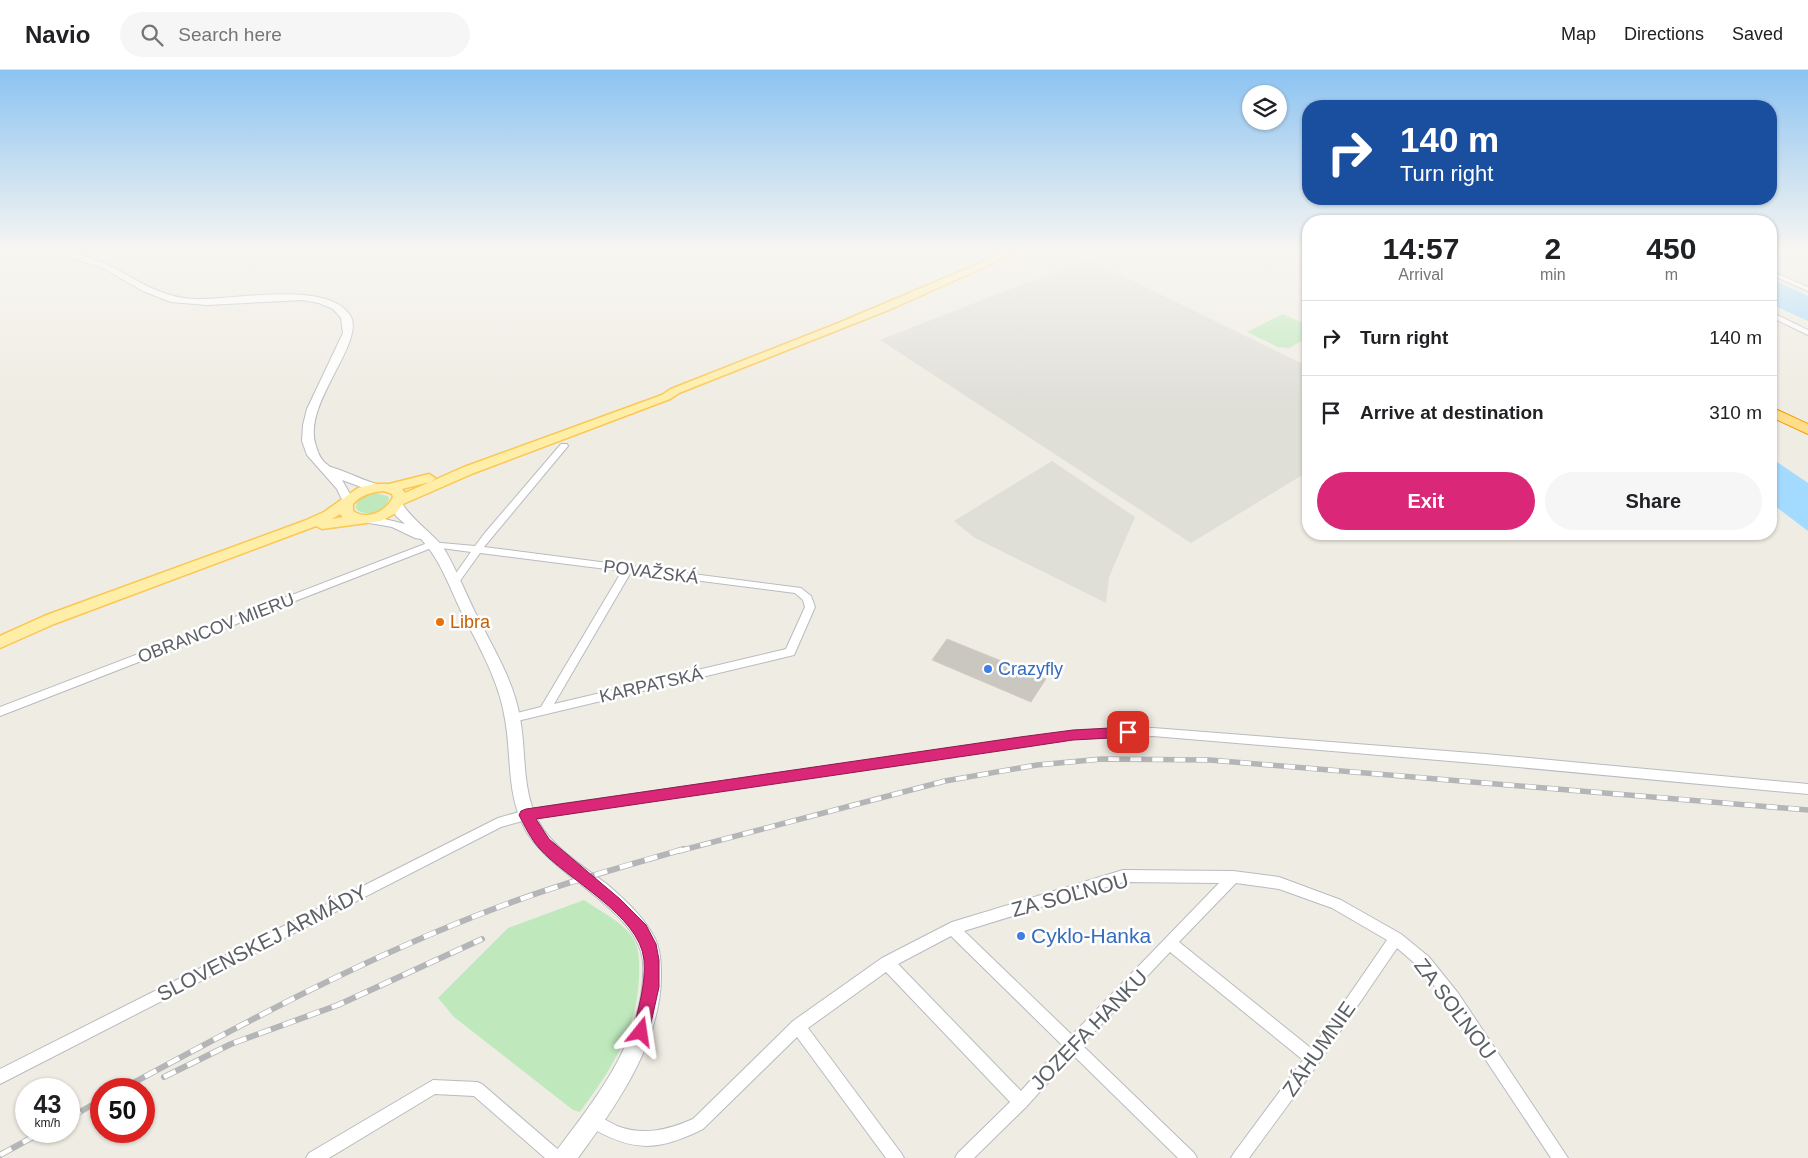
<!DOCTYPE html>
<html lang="en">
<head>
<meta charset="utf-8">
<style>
  :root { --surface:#fff; --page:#f6f6f6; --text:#202124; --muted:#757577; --line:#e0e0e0; --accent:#db2777 }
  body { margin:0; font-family:Helvetica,sans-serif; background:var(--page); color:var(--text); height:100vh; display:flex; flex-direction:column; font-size:19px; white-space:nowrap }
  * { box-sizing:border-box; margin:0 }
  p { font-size:16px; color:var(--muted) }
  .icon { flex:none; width:28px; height:28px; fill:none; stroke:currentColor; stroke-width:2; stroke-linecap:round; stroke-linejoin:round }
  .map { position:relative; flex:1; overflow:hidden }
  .sheet { position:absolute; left:1302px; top:145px; width:475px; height:325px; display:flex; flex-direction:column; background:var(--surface); border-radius:20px; box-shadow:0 1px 4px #0004 }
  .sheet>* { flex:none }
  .top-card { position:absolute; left:1302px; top:30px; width:475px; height:105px; border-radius:20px; box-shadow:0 1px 4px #0004; background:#1a4fa0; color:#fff; overflow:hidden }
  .buttons { position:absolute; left:1242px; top:15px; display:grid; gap:10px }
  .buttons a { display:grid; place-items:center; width:45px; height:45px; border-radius:50%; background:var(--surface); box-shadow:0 1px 4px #0004; font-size:25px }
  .speed { position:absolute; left:15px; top:1008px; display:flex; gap:10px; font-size:25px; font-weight:700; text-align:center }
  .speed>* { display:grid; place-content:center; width:65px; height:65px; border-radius:50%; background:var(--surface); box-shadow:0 1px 4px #0004; line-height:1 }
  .speed small { font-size:12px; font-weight:400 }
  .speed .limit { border:8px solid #d22; background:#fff; color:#111 }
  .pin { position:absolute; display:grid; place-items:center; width:42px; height:42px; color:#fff; margin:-21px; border-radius:10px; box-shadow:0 2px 8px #0006 }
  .me { position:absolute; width:55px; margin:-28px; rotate:15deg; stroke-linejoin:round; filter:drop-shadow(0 0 4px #0008) }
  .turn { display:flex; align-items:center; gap:18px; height:105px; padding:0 15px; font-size:22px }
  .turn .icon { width:65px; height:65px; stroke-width:2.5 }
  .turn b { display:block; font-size:35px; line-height:42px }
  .eta { display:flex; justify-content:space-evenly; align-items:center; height:85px; text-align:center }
  .eta b { font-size:30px; font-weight:700; line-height:35px }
  .action { display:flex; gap:10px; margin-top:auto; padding:10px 15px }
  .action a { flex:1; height:58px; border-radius:30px; background:var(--accent); color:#fff; font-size:20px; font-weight:700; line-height:58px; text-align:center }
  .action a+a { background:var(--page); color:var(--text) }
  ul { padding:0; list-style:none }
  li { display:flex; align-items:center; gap:15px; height:75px; padding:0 15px; border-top:1px solid var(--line) }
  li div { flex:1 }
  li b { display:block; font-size:19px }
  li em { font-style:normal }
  header { display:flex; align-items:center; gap:30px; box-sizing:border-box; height:70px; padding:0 25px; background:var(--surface); border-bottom:1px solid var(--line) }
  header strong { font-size:24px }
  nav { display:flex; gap:28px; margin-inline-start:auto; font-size:18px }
  .search { width:350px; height:45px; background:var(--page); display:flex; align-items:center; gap:12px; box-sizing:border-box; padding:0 18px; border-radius:28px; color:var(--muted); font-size:19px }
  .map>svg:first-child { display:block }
  .industrial { fill:#dfded7 }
  .green { fill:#bfe9bd }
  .water { fill:#a3daff }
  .building { fill:#cac6c0; stroke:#d4cdc1 }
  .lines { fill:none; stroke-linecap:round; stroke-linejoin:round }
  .minor-casing { stroke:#b8bbc0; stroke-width:2 }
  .secondary-casing { stroke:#b7bbc0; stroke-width:2 }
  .primary-casing { stroke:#fcc64f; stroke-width:3 }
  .motorway-casing { stroke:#f29e00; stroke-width:2 }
  .minor { fill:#fff; fill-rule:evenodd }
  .secondary { fill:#fff; fill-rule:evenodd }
  .primary { fill:#ffeea8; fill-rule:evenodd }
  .motorway { fill:#ffdd8a; fill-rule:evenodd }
  .rail-far1-casing { stroke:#b4b5b6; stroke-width:5.5 }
  .rail-casing { stroke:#b4b5b6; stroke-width:6 }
  .rail-far1 { stroke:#fff; stroke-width:4; stroke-dasharray:11; stroke-linecap:butt }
  .rail { stroke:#fff; stroke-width:4.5; stroke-dasharray:13; stroke-linecap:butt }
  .route { fill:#db2777; stroke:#8e194d }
  .food-dot { fill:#e8710a; stroke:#fff; stroke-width:2 }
  .shop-dot { fill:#3f7fe0; stroke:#fff; stroke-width:2 }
  .labels { text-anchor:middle; stroke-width:5; stroke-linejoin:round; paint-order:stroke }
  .street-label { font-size:18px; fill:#5b6065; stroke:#fff }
  .food-label { font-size:18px; fill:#c56008; stroke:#fff; text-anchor:start }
  .shop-label { font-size:18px; fill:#366cbe; stroke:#fff; text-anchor:start }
  .near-street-label { font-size:21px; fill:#5b6065; stroke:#fff }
  .near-shop-label { font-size:21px; fill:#366cbe; stroke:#fff; text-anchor:start }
</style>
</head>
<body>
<header>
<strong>Navio</strong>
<div class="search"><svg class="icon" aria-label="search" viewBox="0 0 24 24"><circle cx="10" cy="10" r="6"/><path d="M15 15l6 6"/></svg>Search here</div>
<nav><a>Map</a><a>Directions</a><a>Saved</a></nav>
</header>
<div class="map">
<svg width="1808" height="1088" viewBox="0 0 1808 1088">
  <rect width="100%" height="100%" fill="#efece3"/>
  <g class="industrial">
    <path d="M 1088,189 L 1309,297 L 1309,401 L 1191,473 L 880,270 Z"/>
    <path d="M 1052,391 L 1135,447 L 1109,507 L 1106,533 L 975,468 L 954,451 Z"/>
  </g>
  <g class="green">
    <path d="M 1283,244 L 1309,256 L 1305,261 L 1309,267 L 1289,278 L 1278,277 L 1247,262 Z"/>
    <path d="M 375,423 L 388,426 L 389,429 C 386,442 366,448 356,439 C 355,429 366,425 375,423 Z"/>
    <path d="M 584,830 C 601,842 628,854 636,874 C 640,885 639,897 639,908 C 637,961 610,1001 580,1042 L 573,1040 L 454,947 L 438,928 L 508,858 Z"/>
  </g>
  <g class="water">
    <path d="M 1771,209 L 1808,226 L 1808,251 L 1771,234 Z"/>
    <path d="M 1771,388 L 1808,413 L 1808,461 L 1771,433 Z"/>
  </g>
  <path class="building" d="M 947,569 L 1046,609 L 1031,632 L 932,590 Z"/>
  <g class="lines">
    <g class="minor-casing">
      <g id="minor">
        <path d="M 1771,201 L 1808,217 L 1808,221 L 1771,205 Z"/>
        <path d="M 1771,242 L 1808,260 L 1808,265 L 1771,247 Z"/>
        <path d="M 561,374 L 567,374 L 568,376 L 484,477 L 801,518 L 811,526 L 815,537 L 794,585 L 513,652 L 509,651 L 507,648 L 509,645 L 541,637 L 622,501 L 480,483 L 457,515 L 454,516 L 449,513 L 471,482 L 434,477 L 0,646 L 0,637 L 430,472 L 475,476 L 484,464 ZM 631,502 L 795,523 L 803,530 L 805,537 L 786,579 L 554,634 Z"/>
        <path d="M 1153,658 L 1485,684 L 1808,714 L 1808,724 L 1485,694 L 1153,666 L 1073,669 L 562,744 L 526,750 L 501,757 L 0,1014 L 0,999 L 498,748 L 526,740 L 562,734 L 1073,661 Z"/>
        <path d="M 1123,800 L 1233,801 L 1279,807 L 1341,830 L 1401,864 L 1429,887 L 1458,923 L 1568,1088 L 1551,1088 L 1448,933 L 1419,897 L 1397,878 L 1318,994 L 1249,1088 L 1231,1088 L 1234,1083 L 1303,990 L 1170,882 L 1082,975 L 1194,1083 L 1197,1088 L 1178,1088 L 1073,985 L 1026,1037 L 974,1088 L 955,1088 L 958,1083 L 1010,1032 L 886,902 L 808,958 L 901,1083 L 904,1088 L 886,1088 L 797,967 L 703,1059 C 657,1082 633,1082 588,1056 L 585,1051 L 588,1046 L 593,1043 C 601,1047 609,1052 617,1056 C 643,1066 668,1060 693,1049 L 793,951 L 882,888 L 952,852 ZM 1123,812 L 1219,813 L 1072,965 L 964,861 ZM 1236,813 L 1279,819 L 1332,838 L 1387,870 L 1312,979 L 1179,872 ZM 951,866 L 1062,975 L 1021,1021 L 898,894 Z"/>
        <path d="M 433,1010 L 477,1012 L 482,1014 L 562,1083 L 565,1088 L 545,1088 L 474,1026 L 435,1024 L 329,1088 L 306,1088 L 309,1083 Z"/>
      </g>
    </g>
    <g class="secondary-casing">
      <g id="secondary">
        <path d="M 55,182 C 112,182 140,226 193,229 C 231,231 326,209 350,245 C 367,272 301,334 316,376 C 318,383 321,391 328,395 C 329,397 332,397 334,398 C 350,403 364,411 380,415 L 382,418 L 380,421 L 372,421 L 342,410 L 354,431 L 352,434 L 344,434 L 337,419 L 307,385 L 302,371 L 303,355 L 307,339 L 343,263 L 341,248 L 333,239 L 319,233 L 302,230 L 207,235 L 171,232 L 143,221 L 101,197 L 56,184 Z"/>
        <path d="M 397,431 L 401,432 C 412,450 430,461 443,477 C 456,498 465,522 476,544 C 493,578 514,611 520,648 C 526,680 522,711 534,742 C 546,774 582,795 608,815 C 625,830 642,845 653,865 C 661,878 661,894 661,909 C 659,976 616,1036 578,1088 L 554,1088 L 557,1080 C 598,1026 647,964 643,892 C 639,839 550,806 525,759 C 506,723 512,687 505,649 C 499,610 478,575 461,541 C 449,516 440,489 421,469 L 415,468 L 392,457 L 364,452 L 362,449 L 368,445 L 405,454 L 396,446 L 391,435 Z"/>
      </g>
    </g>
    <g class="primary-casing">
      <path id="primary" d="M 1006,182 L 1018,182 L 891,239 L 679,323 L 670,329 L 474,403 L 403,434 L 396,443 L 381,451 L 322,459 L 316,456 L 54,554 L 0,578 L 0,566 L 44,546 L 304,451 L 324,442 L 358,418 L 374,414 L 389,414 L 429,404 L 435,408 L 434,411 L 402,419 L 405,423 L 464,397 L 662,325 L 671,319 L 841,252 ZM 384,421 L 392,424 L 393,427 C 387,441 367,451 353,441 L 353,434 C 361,425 371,422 384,421 ZM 340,444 L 343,447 L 332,449 Z"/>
    </g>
    <g class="motorway-casing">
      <path id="motorway" d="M 1771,337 L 1808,354 L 1808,364 L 1771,347 Z"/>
    </g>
    <use href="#minor" class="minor"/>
    <use href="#secondary" class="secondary"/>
    <use href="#primary" class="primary"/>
    <use href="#motorway" class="motorway"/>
    <g class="rail-far1-casing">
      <path id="rail-far1" d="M 679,781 L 945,711 L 1037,695 L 1102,689 L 1210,690 L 1808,740"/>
    </g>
    <g class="rail-casing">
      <g id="rail">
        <path d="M 164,1007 L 231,974 L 338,935 L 482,869"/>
        <path d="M 122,1019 C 244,953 366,887 496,838 C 557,815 621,797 684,779"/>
        <path d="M 69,1048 L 101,1030"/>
        <path d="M 0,1085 L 44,1061"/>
      </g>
    </g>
    <use href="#rail-far1" class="rail-far1"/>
    <use href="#rail" class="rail"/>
  </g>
  <linearGradient id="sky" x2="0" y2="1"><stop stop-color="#8cc3f1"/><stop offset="0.54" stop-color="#f8f6f2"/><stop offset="1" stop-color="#f8f6f2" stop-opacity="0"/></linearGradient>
  <rect width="1808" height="334" fill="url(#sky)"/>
  <path class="route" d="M 1128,657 L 1133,658 L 1135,662 L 1133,666 L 1128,667 L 1073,670 L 1020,678 L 536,749 L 549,769 L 620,829 L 646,855 L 656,874 L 659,890 L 659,917 L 649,962 L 647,968 L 641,970 L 636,968 L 633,962 C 638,939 646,914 644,890 C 640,845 567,810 539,778 C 531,769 524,755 519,745 L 521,741 L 526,739 L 1020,667 L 1073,660 Z"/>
  <circle class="food-dot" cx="440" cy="552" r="5"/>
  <g class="shop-dot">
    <circle cx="988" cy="599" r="5"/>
    <circle cx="1021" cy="866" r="5"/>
  </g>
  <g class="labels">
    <g class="street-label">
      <text transform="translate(651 502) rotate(7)" y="6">POVAŽSKÁ</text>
      <text transform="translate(216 558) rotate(-21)" y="6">OBRANCOV MIERU</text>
      <text transform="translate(651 615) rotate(-13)" y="6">KARPATSKÁ</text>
    </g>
    <g class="food-label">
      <text x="450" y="558">Libra</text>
    </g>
    <g class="shop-label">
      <text x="998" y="605">Crazyfly</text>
    </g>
    <g class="near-street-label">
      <text transform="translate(1070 825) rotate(-15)" y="7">ZA SOĽNOU</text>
      <text transform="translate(262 873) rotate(-27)" y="7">SLOVENSKEJ ARMÁDY</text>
      <text transform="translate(1455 939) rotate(53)" y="7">ZA SOĽNOU</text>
      <text transform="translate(1089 960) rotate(-46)" y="7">JOZEFA HANKU</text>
      <text transform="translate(1319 979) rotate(-55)" y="7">ZÁHUMNIE</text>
    </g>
    <g class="near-shop-label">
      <text x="1031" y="873">Cyklo-Hanka</text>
    </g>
  </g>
</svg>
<div class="buttons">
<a><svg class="icon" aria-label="layers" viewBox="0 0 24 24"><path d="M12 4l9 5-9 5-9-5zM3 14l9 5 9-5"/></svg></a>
</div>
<div class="speed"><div>43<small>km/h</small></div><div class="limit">50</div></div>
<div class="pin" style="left:1128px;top:662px;background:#d93025"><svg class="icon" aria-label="arrive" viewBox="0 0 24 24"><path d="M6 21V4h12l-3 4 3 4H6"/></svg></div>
<svg class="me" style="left:641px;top:962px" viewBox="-20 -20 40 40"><path d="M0-17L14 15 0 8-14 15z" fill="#db2777" stroke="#fff" stroke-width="4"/></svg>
<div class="top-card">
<div class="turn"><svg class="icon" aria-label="right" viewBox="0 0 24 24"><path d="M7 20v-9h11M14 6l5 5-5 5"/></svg><div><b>140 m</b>Turn right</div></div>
</div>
<section class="sheet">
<div class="eta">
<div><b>14:57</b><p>Arrival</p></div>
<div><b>2</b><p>min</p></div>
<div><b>450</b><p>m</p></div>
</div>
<ul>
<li><svg class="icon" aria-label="right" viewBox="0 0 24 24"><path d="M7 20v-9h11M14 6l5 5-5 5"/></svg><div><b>Turn right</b></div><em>140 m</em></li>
<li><svg class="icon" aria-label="arrive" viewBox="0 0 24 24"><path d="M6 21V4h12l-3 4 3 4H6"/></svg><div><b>Arrive at destination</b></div><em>310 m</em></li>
</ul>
<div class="action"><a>Exit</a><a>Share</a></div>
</section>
</div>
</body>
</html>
